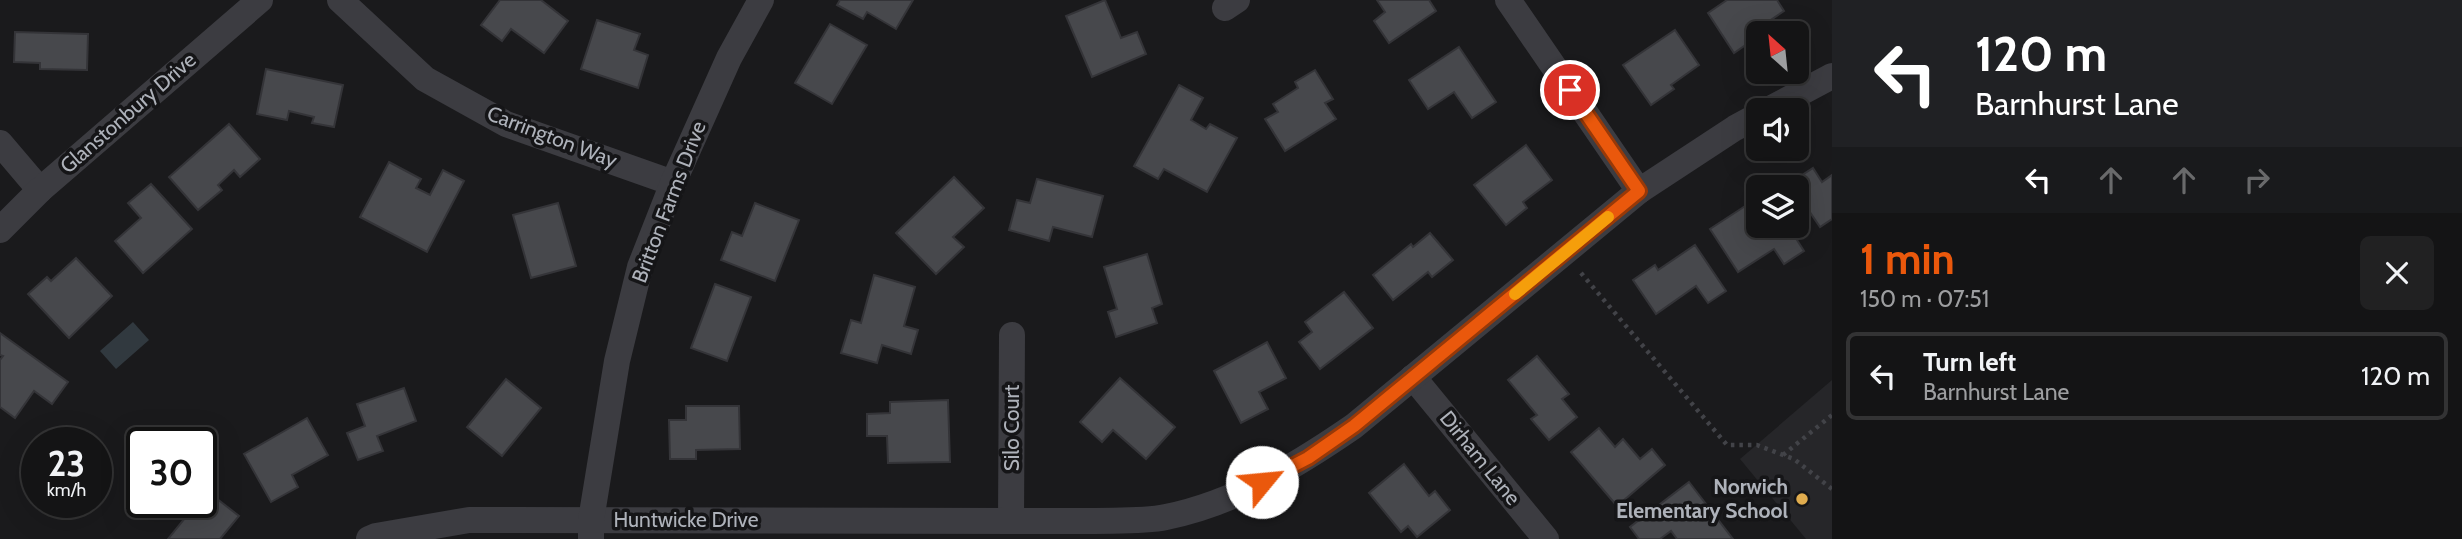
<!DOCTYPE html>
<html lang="en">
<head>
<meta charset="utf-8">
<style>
  :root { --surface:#141415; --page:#212122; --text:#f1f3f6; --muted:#9d9ea0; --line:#333334; --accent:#ea580c }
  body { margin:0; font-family:Cabin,sans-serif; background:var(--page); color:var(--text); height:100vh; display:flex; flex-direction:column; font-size:26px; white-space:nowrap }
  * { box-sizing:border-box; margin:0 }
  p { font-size:23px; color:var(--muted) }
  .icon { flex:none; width:38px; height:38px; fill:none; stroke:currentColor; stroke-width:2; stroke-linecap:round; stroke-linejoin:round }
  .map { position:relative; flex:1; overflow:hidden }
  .side { display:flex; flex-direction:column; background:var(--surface); width:630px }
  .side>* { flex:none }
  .hud { background:#202124; color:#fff; overflow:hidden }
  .needle { width:46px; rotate:333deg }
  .controls { position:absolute; left:1746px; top:21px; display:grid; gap:14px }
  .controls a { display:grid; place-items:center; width:63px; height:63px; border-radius:10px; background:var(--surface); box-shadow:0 7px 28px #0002,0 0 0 2px var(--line); font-size:35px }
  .speed { position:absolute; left:21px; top:427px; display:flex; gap:14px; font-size:35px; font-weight:700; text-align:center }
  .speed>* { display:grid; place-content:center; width:91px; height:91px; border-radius:50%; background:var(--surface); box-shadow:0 7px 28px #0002,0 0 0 2px var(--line); line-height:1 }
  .speed small { font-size:18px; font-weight:400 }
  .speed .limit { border:4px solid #111; border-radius:10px; background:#fff; color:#111 }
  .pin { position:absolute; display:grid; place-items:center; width:60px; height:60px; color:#fff; margin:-30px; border:4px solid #fff; border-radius:50%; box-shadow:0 2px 7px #0007 }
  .me { position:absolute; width:77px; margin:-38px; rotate:62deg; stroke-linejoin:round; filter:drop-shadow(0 0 5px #0008) }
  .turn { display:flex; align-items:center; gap:24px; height:147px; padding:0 28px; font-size:32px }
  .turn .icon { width:91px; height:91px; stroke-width:2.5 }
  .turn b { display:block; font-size:49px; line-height:60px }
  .lanes { display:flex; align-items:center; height:66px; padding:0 28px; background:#0003; justify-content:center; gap:35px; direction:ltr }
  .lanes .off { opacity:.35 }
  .round { display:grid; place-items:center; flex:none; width:74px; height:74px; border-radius:10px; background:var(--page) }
  .headline { display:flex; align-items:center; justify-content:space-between; height:119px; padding:0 28px }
  h1 { font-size:42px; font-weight:700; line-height:52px; color:var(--accent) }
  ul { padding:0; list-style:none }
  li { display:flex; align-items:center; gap:21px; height:88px; margin:0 14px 10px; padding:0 14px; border:4px solid var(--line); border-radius:10px }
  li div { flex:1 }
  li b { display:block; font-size:26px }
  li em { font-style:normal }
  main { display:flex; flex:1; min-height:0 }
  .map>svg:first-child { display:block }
  .built { fill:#262629 }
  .water { fill:#31393f }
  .building { fill:#47484c; stroke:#343438; stroke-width:2 }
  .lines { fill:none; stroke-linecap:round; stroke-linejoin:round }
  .path { stroke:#424348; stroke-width:4.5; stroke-dasharray:3.5 5; stroke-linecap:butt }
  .minor { stroke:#3c3c41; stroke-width:26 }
  .route-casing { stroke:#983908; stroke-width:18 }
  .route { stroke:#ea580c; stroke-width:12 }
  .slow { stroke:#f59e0b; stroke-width:12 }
  .poi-dot { fill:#e0ac4e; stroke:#151517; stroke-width:2.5 }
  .labels { text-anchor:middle; stroke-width:7; stroke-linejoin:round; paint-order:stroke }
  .street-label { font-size:21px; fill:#aeb2ba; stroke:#151517 }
  .poi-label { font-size:21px; font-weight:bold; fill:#aeb2ba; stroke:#151517; text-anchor:end }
</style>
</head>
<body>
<main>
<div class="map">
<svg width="1832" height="539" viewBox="0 0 1832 539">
  <rect width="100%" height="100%" fill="#1a1a1c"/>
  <path class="built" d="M 1832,380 L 1832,539 L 1806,539 L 1740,459 Z"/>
  <path class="water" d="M 133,322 L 149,340 L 116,369 L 100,351 Z"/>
  <g class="building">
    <path d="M 500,0 L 541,0 L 568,21 L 544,53 L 511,29 L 502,41 L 481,25 Z"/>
    <path d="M 840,0 L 913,0 L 896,29 L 867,12 L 863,19 L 837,5 Z"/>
    <path d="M 1105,0 L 1121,38 L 1137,32 L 1146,54 L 1092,77 L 1066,16 Z"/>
    <path d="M 1377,0 L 1429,0 L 1436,11 L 1389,43 L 1374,21 L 1385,12 Z"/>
    <path d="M 1727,0 L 1777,0 L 1784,11 L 1753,32 L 1757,37 L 1734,53 L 1708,13 Z"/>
    <path d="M 597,20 L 640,34 L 634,50 L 648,55 L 638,88 L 581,69 Z"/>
    <path d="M 830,24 L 867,45 L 832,104 L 795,83 Z"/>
    <path d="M 1675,30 L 1699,65 L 1671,85 L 1674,89 L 1651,105 L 1623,65 Z"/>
    <path d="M 15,32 L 88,34 L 87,70 L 40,69 L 40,63 L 14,62 Z"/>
    <path d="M 1459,47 L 1496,102 L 1472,118 L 1454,92 L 1428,109 L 1409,80 Z"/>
    <path d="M 266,69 L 343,85 L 334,127 L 312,123 L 314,117 L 289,111 L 287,120 L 257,114 Z"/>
    <path d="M 1315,70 L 1333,99 L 1325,103 L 1336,119 L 1285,151 L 1265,119 L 1278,112 L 1273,104 L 1298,88 L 1295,82 Z"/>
    <path d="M 1179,85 L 1203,98 L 1191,120 L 1206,129 L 1210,124 L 1237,138 L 1207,192 L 1164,169 L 1158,179 L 1134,166 Z"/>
    <path d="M 229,124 L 260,159 L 240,177 L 234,170 L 218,185 L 222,190 L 198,210 L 169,177 Z"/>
    <path d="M 1526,145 L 1552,180 L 1523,202 L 1527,208 L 1506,225 L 1474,185 Z"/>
    <path d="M 389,162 L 421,179 L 416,188 L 430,195 L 443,170 L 464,181 L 427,252 L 360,217 Z"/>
    <path d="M 1813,168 L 1822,182 L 1832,175 L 1832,219 L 1820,227 L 1797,193 L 1797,187 L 1793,187 L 1790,183 Z"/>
    <path d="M 954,177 L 984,208 L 953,237 L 964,247 L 936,274 L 896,233 Z"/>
    <path d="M 1037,179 L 1103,196 L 1092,237 L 1053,227 L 1049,241 L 1009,230 L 1017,200 L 1030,203 Z"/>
    <path d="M 151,184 L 192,229 L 143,273 L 115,241 L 141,218 L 128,203 Z"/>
    <path d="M 1759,197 L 1759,226 L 1788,226 L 1804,251 L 1784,264 L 1774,249 L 1738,272 L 1710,229 Z"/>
    <path d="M 558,203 L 576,266 L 531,278 L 513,215 Z"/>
    <path d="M 755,203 L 799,220 L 775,281 L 721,260 L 732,232 L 742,236 Z"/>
    <path d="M 1430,233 L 1453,260 L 1432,277 L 1428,272 L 1393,300 L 1373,275 L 1411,244 L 1413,247 Z"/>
    <path d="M 1695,245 L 1726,291 L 1708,303 L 1696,286 L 1656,314 L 1633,280 L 1655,265 L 1658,270 Z"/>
    <path d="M 1147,254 L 1162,304 L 1152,308 L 1157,323 L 1116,337 L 1108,312 L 1117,309 L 1104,267 Z"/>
    <path d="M 76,258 L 112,296 L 69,338 L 28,294 L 47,277 L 51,281 Z"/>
    <path d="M 874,275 L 915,287 L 904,326 L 918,330 L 911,354 L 882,345 L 877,363 L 841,353 L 851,320 L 861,323 Z"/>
    <path d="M 715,284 L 751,297 L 727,361 L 691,348 Z"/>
    <path d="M 1344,292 L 1373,328 L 1320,369 L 1299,342 L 1312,332 L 1305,322 Z"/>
    <path d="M 0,333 L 68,382 L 52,404 L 34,391 L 15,418 L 0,407 L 0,360 L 3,356 L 0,355 Z"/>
    <path d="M 1267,342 L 1286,378 L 1259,392 L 1268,409 L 1241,423 L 1214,371 Z"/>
    <path d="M 1537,356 L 1569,394 L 1562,399 L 1577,417 L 1549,440 L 1531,419 L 1537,415 L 1508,380 Z"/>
    <path d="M 1120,378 L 1175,427 L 1146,459 L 1113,430 L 1102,442 L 1080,422 Z"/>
    <path d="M 506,379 L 541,408 L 502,456 L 467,427 Z"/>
    <path d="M 404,388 L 416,421 L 377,436 L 383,451 L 358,460 L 347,433 L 365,426 L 357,404 Z"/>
    <path d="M 948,400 L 950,462 L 888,463 L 887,436 L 867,436 L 867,414 L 890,413 L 890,402 Z"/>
    <path d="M 686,406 L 739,406 L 740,449 L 696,450 L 696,459 L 670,459 L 669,420 L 686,420 Z"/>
    <path d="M 307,418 L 328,455 L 292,475 L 298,487 L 271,502 L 244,454 Z"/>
    <path d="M 1599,428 L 1615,447 L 1623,439 L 1640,459 L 1652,449 L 1665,465 L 1617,506 L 1571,452 Z"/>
    <path d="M 1404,464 L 1429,496 L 1435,491 L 1450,510 L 1417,537 L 1408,526 L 1401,532 L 1369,493 Z"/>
    <path d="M 1689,482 L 1733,539 L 1677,539 L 1671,531 L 1660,539 L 1639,539 L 1630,527 Z"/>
    <path d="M 207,491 L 239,516 L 220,539 L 168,539 L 198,502 L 201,502 L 201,498 Z"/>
  </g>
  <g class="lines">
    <g class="path">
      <path d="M 1581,273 L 1727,445 L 1757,445 L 1794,459 L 1832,489"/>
      <path d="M 1783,455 L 1832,415"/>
    </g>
    <g class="minor">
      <path d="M 340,0 L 425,79 L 506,124 L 673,183"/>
      <path d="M 1508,0 L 1639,191"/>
      <path d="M 1225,8 L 1237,0"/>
      <path d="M 1768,110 L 1832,76"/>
      <path d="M 0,143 L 40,190"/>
      <path d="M 0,230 L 40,190 L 260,0"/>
      <path d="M 1413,377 L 1546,539"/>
      <path d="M 1011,521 L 1012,335"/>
      <path d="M 369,539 L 376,536 L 469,520 L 1090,521 C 1115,520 1142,522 1166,517 C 1235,503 1296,466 1354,426 L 1639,191 L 1735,128 L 1759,115"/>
      <path d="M 591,539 L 591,520 L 617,361 L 640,267 L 673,183 L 729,58 L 761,0"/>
    </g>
  </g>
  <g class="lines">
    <g class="route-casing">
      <path id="route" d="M 1262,482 L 1308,458 L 1354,426 L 1639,191 L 1570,90"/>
    </g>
    <use href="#route" class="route"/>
    <path class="slow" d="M 1515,294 L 1608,217"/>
  </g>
  <circle class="poi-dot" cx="1802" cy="499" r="7"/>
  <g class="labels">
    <g class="street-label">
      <text transform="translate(128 113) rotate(-41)" y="7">Glanstonbury Drive</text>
      <text transform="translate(552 137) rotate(21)" y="7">Carrington Way</text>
      <text transform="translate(669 202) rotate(-69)" y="7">Britton Farms Drive</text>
      <text transform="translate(1012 428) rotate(-90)" y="7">Silo Court</text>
      <text transform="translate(1480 458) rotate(51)" y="7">Dirham Lane</text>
      <text x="686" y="527">Huntwicke Drive</text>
    </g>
    <g class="poi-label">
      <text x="1788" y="494">Norwich<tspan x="1788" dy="24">Elementary School</tspan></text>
    </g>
  </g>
</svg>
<div class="controls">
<a><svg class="needle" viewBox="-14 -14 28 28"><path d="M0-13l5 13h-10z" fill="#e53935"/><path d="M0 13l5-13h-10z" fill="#9d9ea0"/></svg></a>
<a><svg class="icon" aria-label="sound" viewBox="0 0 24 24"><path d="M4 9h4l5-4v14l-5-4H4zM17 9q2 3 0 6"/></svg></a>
<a><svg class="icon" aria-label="layers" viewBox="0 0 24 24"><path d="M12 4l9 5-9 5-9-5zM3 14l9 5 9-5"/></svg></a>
</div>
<div class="speed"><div>23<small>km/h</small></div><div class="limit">30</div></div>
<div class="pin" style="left:1570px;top:90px;background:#d93025"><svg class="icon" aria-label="arrive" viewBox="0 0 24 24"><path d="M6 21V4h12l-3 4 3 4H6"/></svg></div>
<svg class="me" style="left:1262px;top:482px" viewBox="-20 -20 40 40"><circle r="19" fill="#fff"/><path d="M0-13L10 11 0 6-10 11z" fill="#ea580c"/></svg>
</div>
<section class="side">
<div class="hud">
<div class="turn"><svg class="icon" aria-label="left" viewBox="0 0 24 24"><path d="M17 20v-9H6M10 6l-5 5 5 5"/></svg><div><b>120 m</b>Barnhurst Lane</div></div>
<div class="lanes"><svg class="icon" aria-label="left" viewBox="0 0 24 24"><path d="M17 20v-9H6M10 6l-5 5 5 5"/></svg><svg class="icon off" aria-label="ahead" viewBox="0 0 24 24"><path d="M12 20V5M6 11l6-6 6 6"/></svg><svg class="icon off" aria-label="ahead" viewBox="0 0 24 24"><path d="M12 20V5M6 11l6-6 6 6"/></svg><svg class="icon off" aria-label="right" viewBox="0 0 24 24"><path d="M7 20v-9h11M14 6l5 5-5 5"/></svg></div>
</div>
<div class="headline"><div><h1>1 min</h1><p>150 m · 07:51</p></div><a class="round"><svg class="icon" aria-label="close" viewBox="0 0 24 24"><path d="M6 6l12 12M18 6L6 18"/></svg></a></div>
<ul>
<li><svg class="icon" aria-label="left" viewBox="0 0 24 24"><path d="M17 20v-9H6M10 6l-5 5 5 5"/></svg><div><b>Turn left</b><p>Barnhurst Lane</p></div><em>120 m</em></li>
</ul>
</section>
</main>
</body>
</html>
